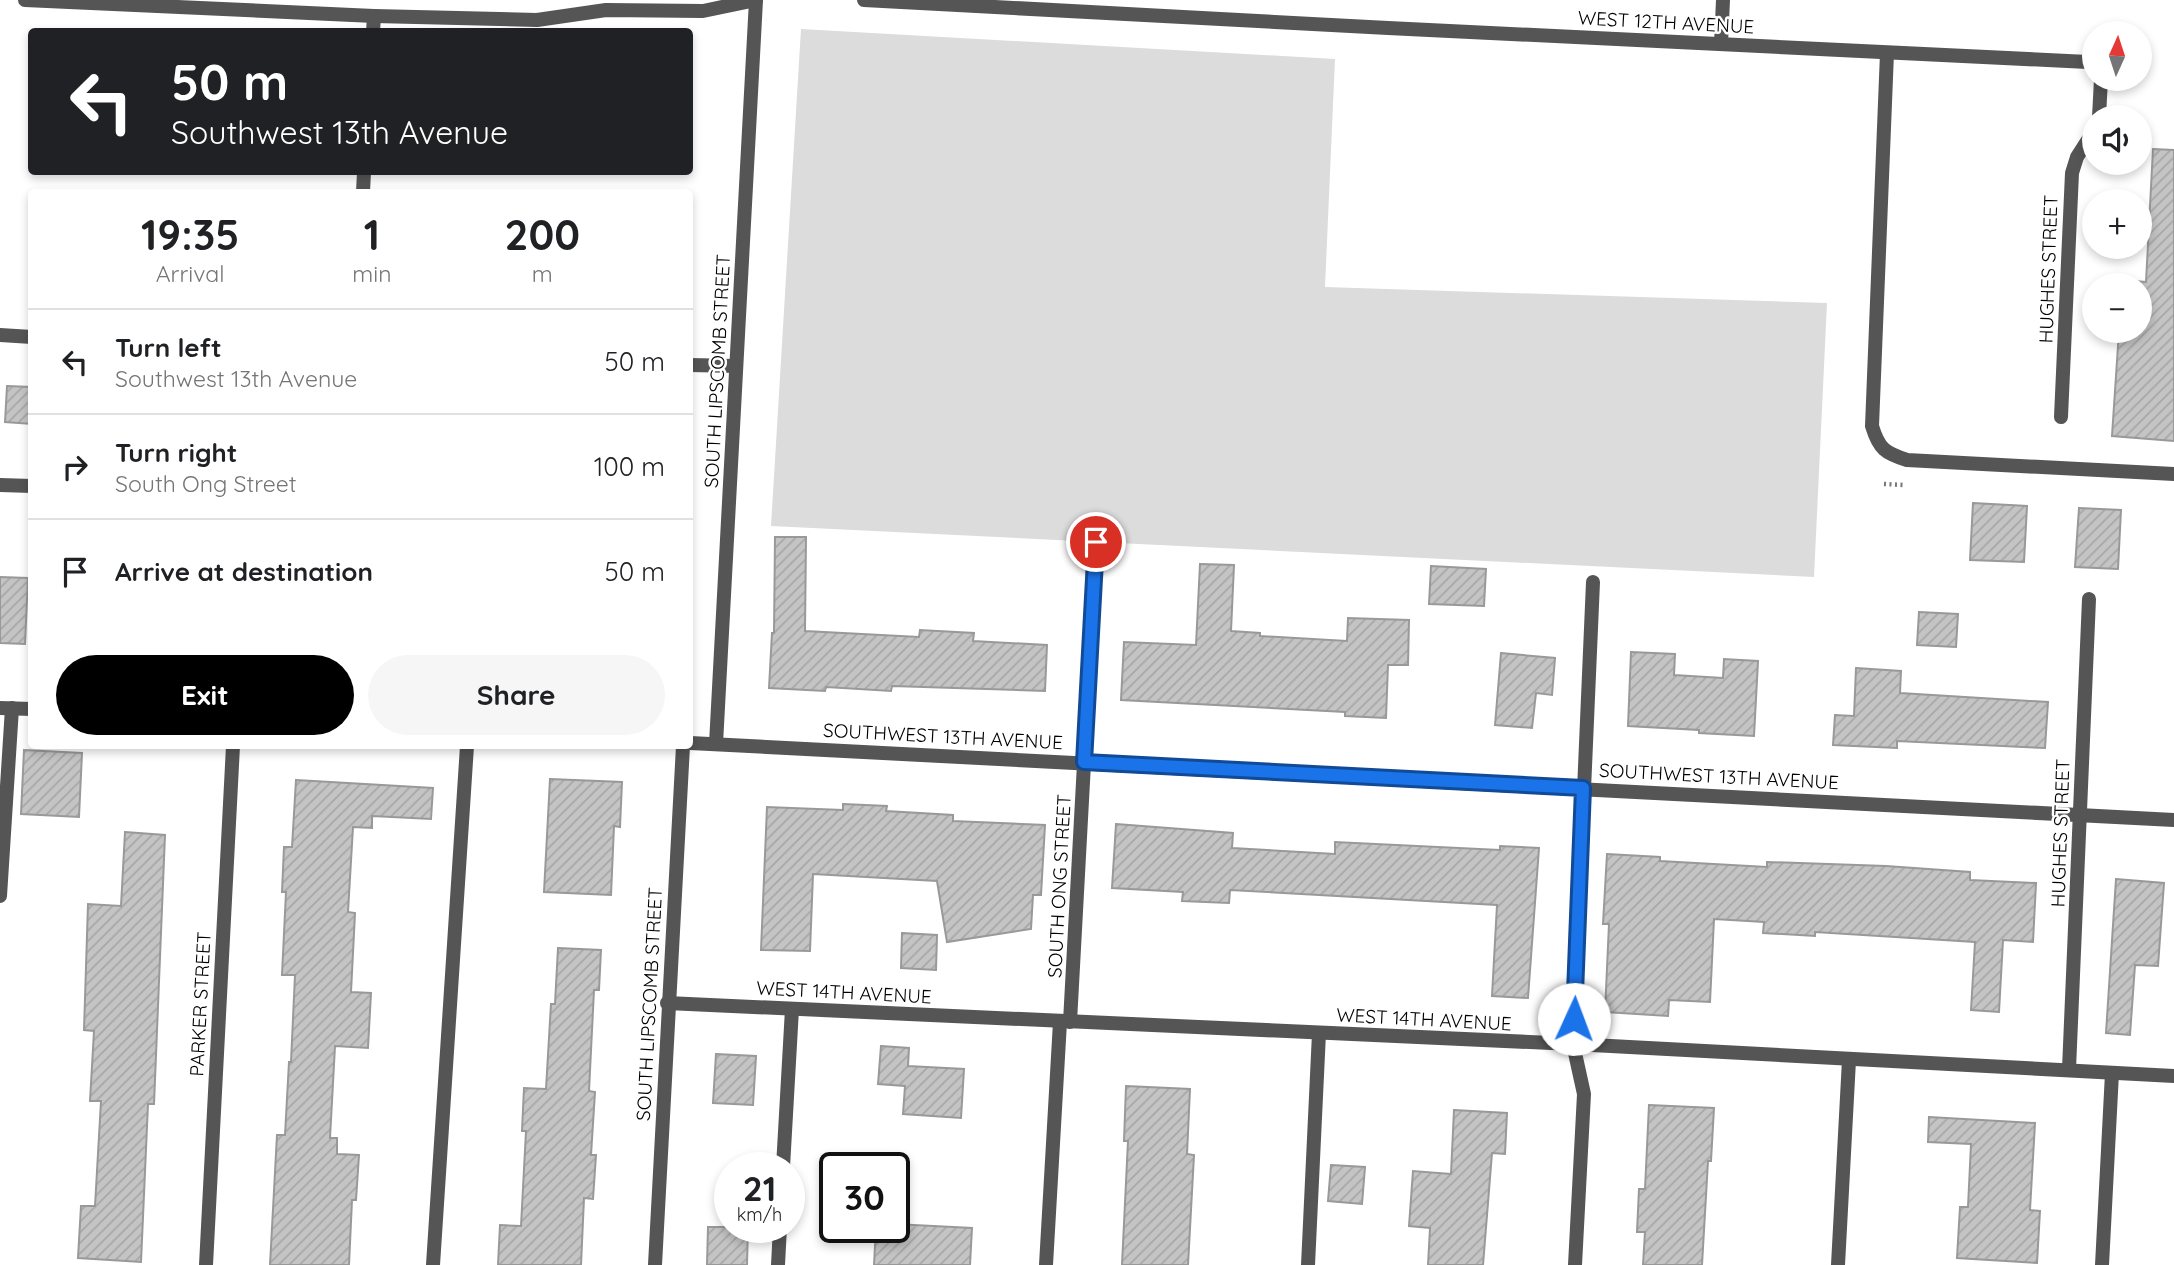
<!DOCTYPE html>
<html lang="en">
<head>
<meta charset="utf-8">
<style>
  :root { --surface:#fff; --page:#f6f6f6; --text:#202124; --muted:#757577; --line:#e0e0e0; --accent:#000 }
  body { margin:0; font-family:Quicksand,sans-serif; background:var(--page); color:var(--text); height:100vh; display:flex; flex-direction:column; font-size:26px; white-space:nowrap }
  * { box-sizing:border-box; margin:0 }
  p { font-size:23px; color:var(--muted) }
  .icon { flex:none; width:38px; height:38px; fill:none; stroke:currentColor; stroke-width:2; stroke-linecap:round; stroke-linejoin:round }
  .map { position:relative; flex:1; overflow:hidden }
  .drawer { position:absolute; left:28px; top:189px; width:665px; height:560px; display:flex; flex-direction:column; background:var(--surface); border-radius:7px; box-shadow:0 4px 10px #0003 }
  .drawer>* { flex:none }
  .top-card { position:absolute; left:28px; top:28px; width:665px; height:147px; border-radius:7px; box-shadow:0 4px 10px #0003; background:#202124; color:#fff; overflow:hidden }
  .needle { width:46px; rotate:3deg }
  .fabs { position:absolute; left:2082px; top:21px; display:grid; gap:14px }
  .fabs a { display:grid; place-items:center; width:70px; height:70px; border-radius:50%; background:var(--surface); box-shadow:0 4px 10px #0003; font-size:35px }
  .speed { position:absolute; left:714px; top:1152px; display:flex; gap:14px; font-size:35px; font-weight:700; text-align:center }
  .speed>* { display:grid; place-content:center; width:91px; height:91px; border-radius:50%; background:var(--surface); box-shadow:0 4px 10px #0003; line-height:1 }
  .speed small { font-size:18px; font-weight:400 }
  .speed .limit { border:4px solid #111; border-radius:10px; background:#fff; color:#111 }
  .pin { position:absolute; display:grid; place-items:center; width:60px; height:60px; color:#fff; margin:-30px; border:4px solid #fff; border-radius:50%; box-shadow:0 2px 7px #0007 }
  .me { position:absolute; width:77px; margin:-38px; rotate:2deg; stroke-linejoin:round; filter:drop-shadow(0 0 5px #0008) }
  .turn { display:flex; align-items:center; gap:24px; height:147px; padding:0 28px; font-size:32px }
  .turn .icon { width:91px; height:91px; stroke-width:2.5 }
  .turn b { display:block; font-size:49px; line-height:60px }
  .eta { display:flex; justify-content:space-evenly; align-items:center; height:119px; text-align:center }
  .eta b { font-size:42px; font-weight:800; line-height:49px }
  .primary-button { display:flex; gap:14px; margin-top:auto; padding:14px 28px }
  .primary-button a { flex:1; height:80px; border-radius:42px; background:var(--accent); color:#fff; font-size:28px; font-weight:800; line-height:80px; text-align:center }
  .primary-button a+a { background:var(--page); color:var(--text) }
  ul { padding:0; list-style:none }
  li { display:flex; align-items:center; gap:21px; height:105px; padding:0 28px; border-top:2px solid var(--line) }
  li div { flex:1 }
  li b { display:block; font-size:26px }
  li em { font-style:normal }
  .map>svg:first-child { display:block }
  .park { fill:#dcdcdc }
  .building { fill:url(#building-hatch); stroke:#999; stroke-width:2 }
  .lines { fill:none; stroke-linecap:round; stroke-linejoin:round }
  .path { stroke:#777; stroke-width:4.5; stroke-dasharray:2 3.5; stroke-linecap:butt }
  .service { stroke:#555; stroke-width:14 }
  .minor { stroke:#555; stroke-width:14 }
  .route-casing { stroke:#114b97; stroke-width:18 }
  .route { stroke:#1a73e8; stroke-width:12 }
  .labels { text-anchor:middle; stroke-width:5; stroke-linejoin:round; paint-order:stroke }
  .street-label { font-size:19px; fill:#000; stroke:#fff }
</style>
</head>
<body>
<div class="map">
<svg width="2174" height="1265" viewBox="0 0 2174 1265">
  <defs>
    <pattern id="building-hatch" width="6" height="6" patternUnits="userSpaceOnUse" patternTransform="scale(1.75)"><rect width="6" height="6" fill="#c4c4c4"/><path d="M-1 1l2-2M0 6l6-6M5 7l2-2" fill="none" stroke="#a7a7a7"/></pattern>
  </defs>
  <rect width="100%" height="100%" fill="#fff"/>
  <path class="park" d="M 801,29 L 1335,59 L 1325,287 L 1827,303 L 1814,577 L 771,526 Z"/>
  <g class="building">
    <path d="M 2153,149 L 2174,150 L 2174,441 L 2112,436 L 2119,331 L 2140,331 L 2140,285 L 2122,285 L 2123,280 L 2146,282 Z"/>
    <path d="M 7,386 L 32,387 L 32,424 L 5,422 Z"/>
    <path d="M 1973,503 L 2027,506 L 2024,562 L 1970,560 Z"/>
    <path d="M 2079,508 L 2121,510 L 2118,569 L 2075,567 Z"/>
    <path d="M 775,537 L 806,537 L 805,631 L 919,637 L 920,630 L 974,633 L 973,641 L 1047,645 L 1045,691 L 892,686 L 891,691 L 826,687 L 825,691 L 769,688 L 772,633 L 774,633 Z"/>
    <path d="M 1200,564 L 1234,565 L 1231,631 L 1260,633 L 1260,636 L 1347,641 L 1348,618 L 1409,620 L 1408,665 L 1388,665 L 1386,718 L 1345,716 L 1345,712 L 1121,700 L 1124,642 L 1196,645 Z"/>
    <path d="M 1431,566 L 1486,569 L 1484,606 L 1429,604 Z"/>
    <path d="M 0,577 L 28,578 L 25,644 L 0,643 Z"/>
    <path d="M 1919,612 L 1958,614 L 1956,647 L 1917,645 Z"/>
    <path d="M 1631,652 L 1675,654 L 1674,675 L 1723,678 L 1724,659 L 1758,661 L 1754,736 L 1699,733 L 1699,730 L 1628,726 Z"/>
    <path d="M 1501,653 L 1555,658 L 1552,695 L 1536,693 L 1532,728 L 1495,725 Z"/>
    <path d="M 1856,668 L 1901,671 L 1900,693 L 2048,702 L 2045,748 L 1897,741 L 1897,748 L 1833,745 L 1835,715 L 1854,716 Z"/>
    <path d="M 24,750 L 82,753 L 79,817 L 21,814 Z"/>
    <path d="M 550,779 L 622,782 L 620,827 L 614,826 L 611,895 L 544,892 Z"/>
    <path d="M 296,780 L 433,788 L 431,819 L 372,816 L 372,828 L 353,827 L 348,912 L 355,913 L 351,992 L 371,993 L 368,1048 L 335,1046 L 330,1138 L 337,1138 L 337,1154 L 359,1155 L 356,1200 L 352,1200 L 349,1265 L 270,1265 L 277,1135 L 285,1135 L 289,1062 L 291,1062 L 295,975 L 282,975 L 286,892 L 282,892 L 284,847 L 292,847 Z"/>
    <path d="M 843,804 L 887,806 L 886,811 L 953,815 L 953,821 L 1045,825 L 1041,895 L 1033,895 L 1031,929 L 947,942 L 937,881 L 813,874 L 810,951 L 761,950 L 767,807 L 843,810 Z"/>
    <path d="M 1116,824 L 1233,833 L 1232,848 L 1335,854 L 1335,842 L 1500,850 L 1500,846 L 1539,848 L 1528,998 L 1492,996 L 1497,905 L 1230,890 L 1229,903 L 1182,901 L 1183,892 L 1112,888 Z"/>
    <path d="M 125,832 L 165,835 L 154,1104 L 148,1104 L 141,1262 L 78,1258 L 81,1206 L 95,1206 L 101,1101 L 90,1101 L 94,1031 L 84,1030 L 88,904 L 121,906 Z"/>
    <path d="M 1607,854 L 1660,857 L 1660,861 L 1767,867 L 1767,862 L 1886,866 L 1970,872 L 1970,880 L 2036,883 L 2033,942 L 2003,940 L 1999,1012 L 1971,1010 L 1975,942 L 1815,932 L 1815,936 L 1763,933 L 1764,922 L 1714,919 L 1710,1002 L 1669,1000 L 1668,1016 L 1605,1012 L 1609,924 L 1603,924 Z"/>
    <path d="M 2116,879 L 2164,883 L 2158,966 L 2135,965 L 2130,1035 L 2106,1033 Z"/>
    <path d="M 902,933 L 937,935 L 936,970 L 901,968 Z"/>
    <path d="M 558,948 L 601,950 L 599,990 L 594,990 L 589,1091 L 595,1092 L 591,1155 L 596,1155 L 593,1199 L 584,1198 L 581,1265 L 498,1265 L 500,1225 L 521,1226 L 526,1131 L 522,1131 L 524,1088 L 546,1089 L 551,1004 L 555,1004 Z"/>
    <path d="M 881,1046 L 909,1048 L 908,1066 L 964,1069 L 961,1118 L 903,1114 L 905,1086 L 878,1084 Z"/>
    <path d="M 716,1054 L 756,1056 L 753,1105 L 713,1103 Z"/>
    <path d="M 1126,1086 L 1190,1089 L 1187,1154 L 1194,1155 L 1188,1265 L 1122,1265 L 1128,1141 L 1124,1141 Z"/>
    <path d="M 1649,1105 L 1714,1108 L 1711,1161 L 1708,1161 L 1702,1265 L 1643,1265 L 1645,1232 L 1637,1232 L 1639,1189 L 1645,1189 Z"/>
    <path d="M 1454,1110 L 1507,1113 L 1505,1154 L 1492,1153 L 1483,1265 L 1428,1265 L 1430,1228 L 1409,1226 L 1413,1171 L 1451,1174 Z"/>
    <path d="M 1929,1117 L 2035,1123 L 2030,1210 L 2040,1211 L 2037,1263 L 1957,1258 L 1960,1207 L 1968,1207 L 1971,1144 L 1928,1142 Z"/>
    <path d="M 1331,1165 L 1365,1167 L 1362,1204 L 1328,1201 Z"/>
    <path d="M 894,1224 L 972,1228 L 970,1265 L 874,1265 L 876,1227 L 894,1227 Z"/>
    <path d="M 708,1227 L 748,1227 L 747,1265 L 707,1265 Z"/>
  </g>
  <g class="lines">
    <path class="path" d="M 1884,484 L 1904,485"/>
    <g class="service">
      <path d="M 1887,53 L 1872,426 C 1879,449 1885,453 1907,460 L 2174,474"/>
      <path d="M 0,485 L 32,486"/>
      <path d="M 0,896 L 12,708"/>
      <path d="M 783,1167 L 792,1009"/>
      <path d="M 433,1265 L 467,746"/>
      <path d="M 778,1265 L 780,1227"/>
      <path d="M 1308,1265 L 1319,1033"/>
      <path d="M 1838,1265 L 1849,1060"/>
    </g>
    <g class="minor">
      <path d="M 25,0 L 374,16 L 537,20 L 606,10 L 703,11 L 756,0"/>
      <path d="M 864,0 L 1388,28 L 2088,62 L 2095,65"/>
      <path d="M 373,32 L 374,16"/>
      <path d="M 1721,44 L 1723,0"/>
      <path d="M 2099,117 L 2101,79"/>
      <path d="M 363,192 L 364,172"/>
      <path d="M 0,335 L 32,337"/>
      <path d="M 690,365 L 736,366"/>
      <path d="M 2061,417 L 2072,173 L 2077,157 L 2095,129"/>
      <path d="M 0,708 L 32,709"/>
      <path d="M 690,743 L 2174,820"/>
      <path d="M 716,744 L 756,0"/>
      <path d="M 667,1003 L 1573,1044 L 2174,1076"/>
      <path d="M 1070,1022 L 1096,542"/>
      <path d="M 2069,1069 L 2089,599"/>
      <path d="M 206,1265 L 233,746"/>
      <path d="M 655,1265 L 683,746"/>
      <path d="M 1046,1265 L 1060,1022"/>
      <path d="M 1575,1265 L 1584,1094 L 1573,1044 L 1593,582"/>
      <path d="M 2102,1265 L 2112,1073"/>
    </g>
  </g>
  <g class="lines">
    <g class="route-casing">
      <path id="route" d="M 1096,542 L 1084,762 L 1583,788 L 1574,1019"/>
    </g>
    <use href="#route" class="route"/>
  </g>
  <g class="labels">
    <g class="street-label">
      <text transform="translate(1666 22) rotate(3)" y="7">WEST 12TH AVENUE</text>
      <text transform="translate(2048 269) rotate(-88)" y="7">HUGHES STREET</text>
      <text transform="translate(717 371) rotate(-87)" y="7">SOUTH LIPSCOMB STREET</text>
      <text transform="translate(943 736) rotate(3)" y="7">SOUTHWEST 13TH AVENUE</text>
      <text transform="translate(1719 776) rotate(3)" y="7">SOUTHWEST 13TH AVENUE</text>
      <text transform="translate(2060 833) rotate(-88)" y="7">HUGHES STREET</text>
      <text transform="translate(1059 886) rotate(-87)" y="7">SOUTH ONG STREET</text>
      <text transform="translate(844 992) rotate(3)" y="7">WEST 14TH AVENUE</text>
      <text transform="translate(200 1004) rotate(-87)" y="7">PARKER STREET</text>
      <text transform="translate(649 1004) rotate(-87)" y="7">SOUTH LIPSCOMB STREET</text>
      <text transform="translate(1424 1019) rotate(3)" y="7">WEST 14TH AVENUE</text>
    </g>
  </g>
</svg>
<div class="fabs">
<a><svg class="needle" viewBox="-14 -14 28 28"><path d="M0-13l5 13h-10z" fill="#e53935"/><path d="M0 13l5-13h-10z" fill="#757577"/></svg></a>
<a><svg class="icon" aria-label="sound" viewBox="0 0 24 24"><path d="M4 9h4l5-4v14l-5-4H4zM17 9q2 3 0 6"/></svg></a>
<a>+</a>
<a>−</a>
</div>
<div class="speed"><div>21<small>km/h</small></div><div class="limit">30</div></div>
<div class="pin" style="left:1096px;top:542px;background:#d93025"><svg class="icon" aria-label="arrive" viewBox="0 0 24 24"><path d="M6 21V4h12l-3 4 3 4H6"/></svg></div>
<svg class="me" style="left:1574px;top:1019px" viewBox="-20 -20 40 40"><circle r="19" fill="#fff"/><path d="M0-13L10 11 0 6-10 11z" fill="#1a73e8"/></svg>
<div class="top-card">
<div class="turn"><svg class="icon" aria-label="left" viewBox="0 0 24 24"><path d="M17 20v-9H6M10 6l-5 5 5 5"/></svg><div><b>50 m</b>Southwest 13th Avenue</div></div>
</div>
<section class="drawer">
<div class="eta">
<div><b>19:35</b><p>Arrival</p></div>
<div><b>1</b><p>min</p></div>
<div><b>200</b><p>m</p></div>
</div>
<ul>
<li><svg class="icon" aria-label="left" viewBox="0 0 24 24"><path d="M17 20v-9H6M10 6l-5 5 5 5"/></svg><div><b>Turn left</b><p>Southwest 13th Avenue</p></div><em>50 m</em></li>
<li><svg class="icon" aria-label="right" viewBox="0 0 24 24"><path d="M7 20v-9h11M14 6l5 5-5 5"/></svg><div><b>Turn right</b><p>South Ong Street</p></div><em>100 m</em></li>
<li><svg class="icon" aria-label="arrive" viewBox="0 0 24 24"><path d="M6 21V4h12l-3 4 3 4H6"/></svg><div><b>Arrive at destination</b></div><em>50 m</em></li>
</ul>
<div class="primary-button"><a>Exit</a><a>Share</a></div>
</section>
</div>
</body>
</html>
